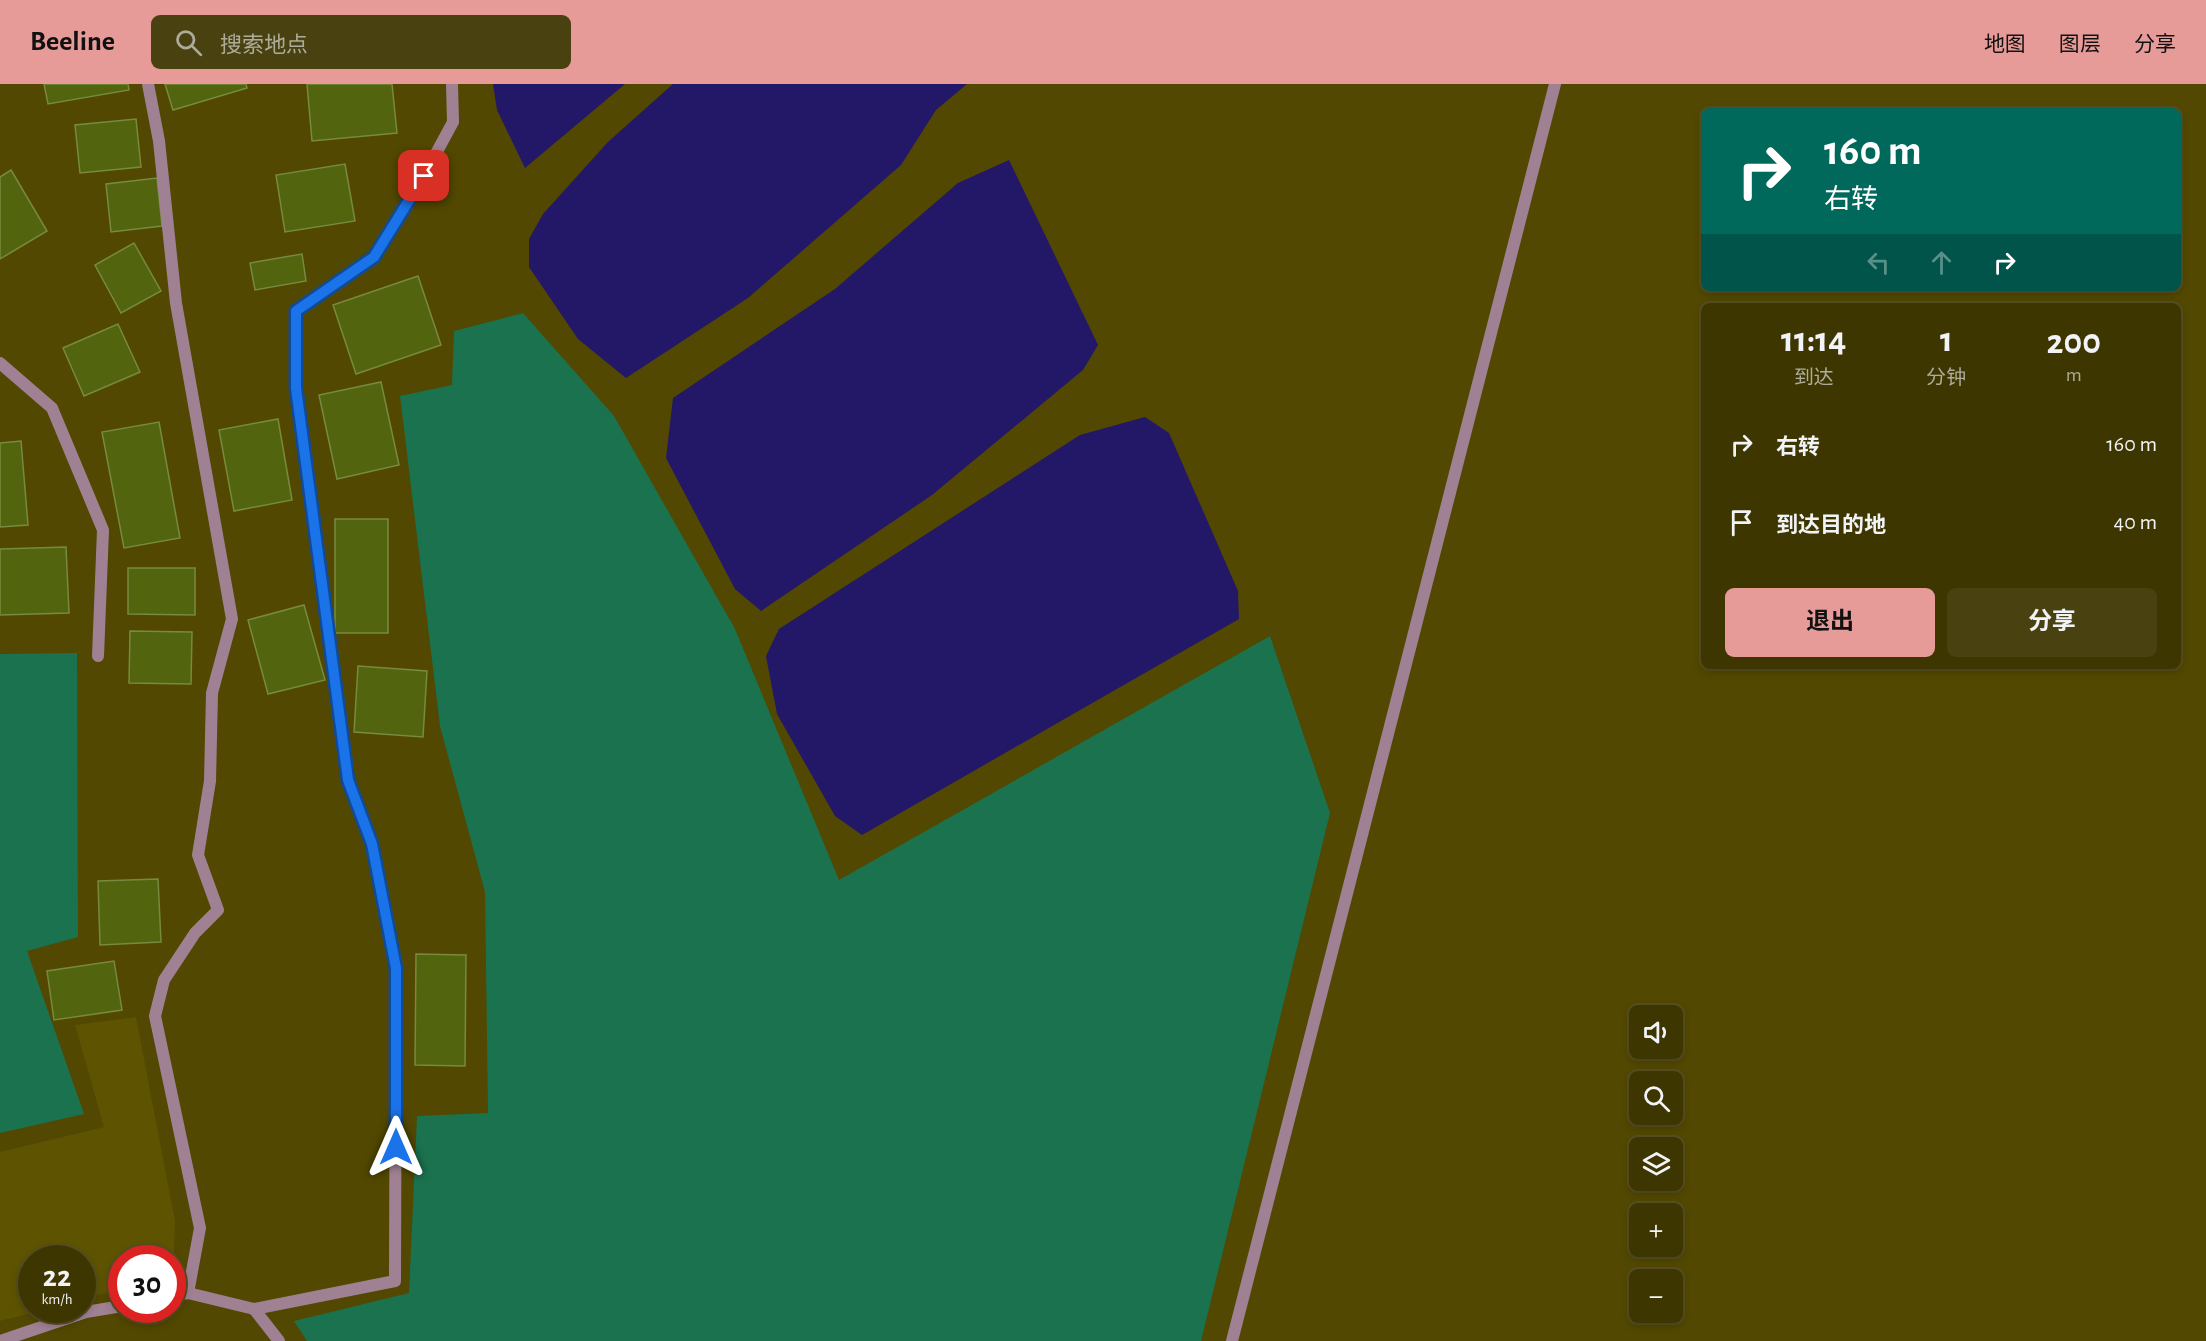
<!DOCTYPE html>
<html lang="zh">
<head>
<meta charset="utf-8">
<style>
  :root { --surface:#3e3601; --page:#494110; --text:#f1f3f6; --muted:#adab99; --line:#575023; --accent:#e69b98 }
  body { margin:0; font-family:"Alegreya Sans","Noto Sans SC",sans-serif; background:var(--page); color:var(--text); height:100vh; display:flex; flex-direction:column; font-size:22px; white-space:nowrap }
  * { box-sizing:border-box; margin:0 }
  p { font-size:20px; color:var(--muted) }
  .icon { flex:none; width:33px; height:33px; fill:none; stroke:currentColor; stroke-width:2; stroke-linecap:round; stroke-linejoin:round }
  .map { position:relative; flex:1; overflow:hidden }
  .side { position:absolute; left:1701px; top:219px; width:480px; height:366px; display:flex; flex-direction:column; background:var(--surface); border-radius:9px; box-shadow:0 3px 9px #0003,0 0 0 2px var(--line) }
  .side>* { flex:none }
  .guide { position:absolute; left:1701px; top:24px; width:480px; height:183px; border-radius:9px; box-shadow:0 3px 9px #0003,0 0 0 2px var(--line); background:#00695c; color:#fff; overflow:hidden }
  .tools { position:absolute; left:1629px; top:921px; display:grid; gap:12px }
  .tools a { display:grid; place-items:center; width:54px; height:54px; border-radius:9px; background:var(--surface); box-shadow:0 3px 9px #0003,0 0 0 2px var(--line); font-size:30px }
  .speed { position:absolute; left:18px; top:1161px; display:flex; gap:12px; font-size:30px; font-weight:700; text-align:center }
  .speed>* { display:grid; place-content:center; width:78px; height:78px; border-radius:50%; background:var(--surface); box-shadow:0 3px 9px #0003,0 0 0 2px var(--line); line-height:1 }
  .speed small { font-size:15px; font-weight:400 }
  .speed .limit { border:9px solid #d22; background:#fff; color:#111 }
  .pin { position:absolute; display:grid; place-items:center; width:51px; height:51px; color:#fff; margin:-26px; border-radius:12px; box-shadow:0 3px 9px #0006 }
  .me { position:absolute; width:66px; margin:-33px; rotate:0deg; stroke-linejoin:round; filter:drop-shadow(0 0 4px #0008) }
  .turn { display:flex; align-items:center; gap:21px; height:126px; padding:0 24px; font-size:27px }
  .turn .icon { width:78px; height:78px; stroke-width:2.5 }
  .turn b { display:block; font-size:42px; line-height:51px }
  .lanes { display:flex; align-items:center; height:57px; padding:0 24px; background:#0003; justify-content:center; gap:30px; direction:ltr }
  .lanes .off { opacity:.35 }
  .eta { display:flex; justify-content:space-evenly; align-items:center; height:102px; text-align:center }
  .eta b { font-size:36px; font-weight:700; line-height:42px }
  .button { display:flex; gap:12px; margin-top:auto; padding:12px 24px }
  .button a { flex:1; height:69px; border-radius:9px; background:var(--accent); color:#111; font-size:24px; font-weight:700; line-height:69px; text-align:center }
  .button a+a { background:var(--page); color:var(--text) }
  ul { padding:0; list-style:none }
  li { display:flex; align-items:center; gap:18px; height:78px; padding:0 24px }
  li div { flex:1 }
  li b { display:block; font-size:22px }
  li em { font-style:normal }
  header { display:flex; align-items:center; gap:36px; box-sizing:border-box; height:84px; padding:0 30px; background:var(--accent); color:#111 }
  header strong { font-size:28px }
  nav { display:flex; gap:33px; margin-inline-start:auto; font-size:21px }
  .search { width:420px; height:54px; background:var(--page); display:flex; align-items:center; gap:15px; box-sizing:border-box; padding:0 21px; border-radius:9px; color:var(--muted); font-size:22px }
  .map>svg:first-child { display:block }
  .built { fill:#5d5301 }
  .green { fill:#1b724e }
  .water { fill:#231768 }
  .building { fill:#53640e; stroke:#788a3e; stroke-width:1.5 }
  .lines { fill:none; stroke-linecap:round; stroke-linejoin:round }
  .street { stroke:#a08194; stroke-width:12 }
  .route-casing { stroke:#114b97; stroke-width:15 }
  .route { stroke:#1a73e8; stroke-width:10 }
</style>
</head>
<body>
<header>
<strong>Beeline</strong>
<div class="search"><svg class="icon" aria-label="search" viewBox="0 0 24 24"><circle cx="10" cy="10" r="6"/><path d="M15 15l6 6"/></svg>搜索地点</div>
<nav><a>地图</a><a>图层</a><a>分享</a></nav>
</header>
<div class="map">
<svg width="2206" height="1257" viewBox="0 0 2206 1257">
  <rect width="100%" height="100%" fill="#524801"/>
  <path class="built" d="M 136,933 L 175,1137 L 173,1192 L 172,1174 L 122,1174 L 121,1205 L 83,1215 L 82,1174 L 32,1174 L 32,1226 L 43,1226 L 0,1237 L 0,1068 L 104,1043 L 75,941 Z"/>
  <g class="green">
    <path d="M 523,229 L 614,332 L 735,545 L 839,796 L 1270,552 L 1330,729 L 1201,1257 L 307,1257 L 294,1237 L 409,1209 L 417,1032 L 488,1029 L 485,808 L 440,642 L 400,312 L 452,301 L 454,247 Z"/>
    <path d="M 77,569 L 78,853 L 27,867 L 84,1030 L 0,1049 L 0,570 Z"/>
  </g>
  <g class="water">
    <path d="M 493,0 L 625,0 L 525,84 L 497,26 Z"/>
    <path d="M 673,0 L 967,0 L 936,26 L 901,81 L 748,214 L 626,294 L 578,255 L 529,183 L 529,155 L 543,130 L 608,58 Z"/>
    <path d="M 1009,76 L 1098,261 L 1083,286 L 932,411 L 761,527 L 735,505 L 666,374 L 673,314 L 835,205 L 958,99 Z"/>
    <path d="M 1145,333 L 1169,349 L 1238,507 L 1239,535 L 862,751 L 835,732 L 777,630 L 766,572 L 779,545 L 1080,351 Z"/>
  </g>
  <g class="building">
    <path d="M 44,0 L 128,0 L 129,6 L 48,20 Z"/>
    <path d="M 165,0 L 246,0 L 247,4 L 173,26 Z"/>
    <path d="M 307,0 L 392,0 L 397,49 L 312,57 Z"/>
    <path d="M 136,35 L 141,83 L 80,89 L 75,41 Z"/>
    <path d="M 345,80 L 355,137 L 285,148 L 276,91 Z"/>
    <path d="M 11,86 L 47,147 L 0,175 L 0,93 Z"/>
    <path d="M 157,94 L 162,142 L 111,148 L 106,100 Z"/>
    <path d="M 134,159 L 161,207 L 121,229 L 95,181 Z"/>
    <path d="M 302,170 L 306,197 L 255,206 L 250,179 Z"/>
    <path d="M 418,192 L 441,261 L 356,290 L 333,221 Z"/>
    <path d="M 118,240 L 140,288 L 84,312 L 63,264 Z"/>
    <path d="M 381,298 L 399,381 L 337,395 L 319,311 Z"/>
    <path d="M 278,335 L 292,416 L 234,427 L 219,346 Z"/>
    <path d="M 159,338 L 180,454 L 124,464 L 102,348 Z"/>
    <path d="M 21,357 L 28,441 L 0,443 L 0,359 Z"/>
    <rect x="335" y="435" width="53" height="114"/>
    <path d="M 66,463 L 69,529 L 0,531 L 0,465 Z"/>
    <path d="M 128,484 L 195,484 L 195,531 L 128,530 Z"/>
    <path d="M 304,521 L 325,596 L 268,610 L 248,536 Z"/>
    <path d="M 130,547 L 192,548 L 191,600 L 129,599 Z"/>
    <path d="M 358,582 L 427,587 L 423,653 L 354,648 Z"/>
    <path d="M 158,795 L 161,858 L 100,861 L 98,797 Z"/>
    <path d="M 416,870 L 466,871 L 465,982 L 415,981 Z"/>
    <path d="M 114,877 L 122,926 L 54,936 L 47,887 Z"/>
  </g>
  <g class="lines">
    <g class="street">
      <path d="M 148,0 L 159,57 L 176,219 L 232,535 L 212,609 L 210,697 L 198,771 L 218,826 L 195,849 L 164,896 L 155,932 L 200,1144 L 188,1209"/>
      <path d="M 0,279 L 52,324 L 103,446 L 98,572"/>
      <path d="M 172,1212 L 188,1209 L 254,1225"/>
      <path d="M 0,1257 L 86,1228 L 122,1222"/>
      <path d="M 279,1257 L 254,1225 L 395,1197 L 396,884 L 372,760 L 348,696 L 296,304 L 296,227 L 374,173 L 414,110 L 453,38 L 452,0"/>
      <path d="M 1232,1257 L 1555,0"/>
    </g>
  </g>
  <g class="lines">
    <g class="route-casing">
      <path id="route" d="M 396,1063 L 396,884 L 372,760 L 348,696 L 296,304 L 296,227 L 374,173 L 424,92"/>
    </g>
    <use href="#route" class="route"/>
  </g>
</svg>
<div class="tools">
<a><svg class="icon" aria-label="sound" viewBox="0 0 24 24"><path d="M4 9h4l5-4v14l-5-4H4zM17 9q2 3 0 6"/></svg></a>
<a><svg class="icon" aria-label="search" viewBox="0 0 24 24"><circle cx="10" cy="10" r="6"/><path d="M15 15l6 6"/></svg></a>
<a><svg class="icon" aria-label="layers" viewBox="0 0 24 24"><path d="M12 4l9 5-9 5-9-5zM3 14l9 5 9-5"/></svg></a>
<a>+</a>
<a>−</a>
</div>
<div class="speed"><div>22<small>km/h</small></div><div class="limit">30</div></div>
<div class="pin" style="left:424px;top:92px;background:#d93025"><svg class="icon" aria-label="arrive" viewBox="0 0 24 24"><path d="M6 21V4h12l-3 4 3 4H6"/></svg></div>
<svg class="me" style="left:396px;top:1063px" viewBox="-20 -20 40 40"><path d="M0-17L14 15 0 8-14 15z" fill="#1a73e8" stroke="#fff" stroke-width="4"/></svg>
<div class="guide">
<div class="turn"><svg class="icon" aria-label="right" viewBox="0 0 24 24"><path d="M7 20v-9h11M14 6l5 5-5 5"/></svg><div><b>160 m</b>右转</div></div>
<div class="lanes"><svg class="icon off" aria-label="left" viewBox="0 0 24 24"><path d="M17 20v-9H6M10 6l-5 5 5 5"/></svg><svg class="icon off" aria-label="ahead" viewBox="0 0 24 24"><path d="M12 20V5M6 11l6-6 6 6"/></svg><svg class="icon" aria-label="right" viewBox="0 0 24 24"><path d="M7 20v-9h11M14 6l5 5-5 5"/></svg></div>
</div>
<section class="side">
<div class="eta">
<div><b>11:14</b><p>到达</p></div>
<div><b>1</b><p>分钟</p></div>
<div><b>200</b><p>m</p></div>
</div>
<ul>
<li><svg class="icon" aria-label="right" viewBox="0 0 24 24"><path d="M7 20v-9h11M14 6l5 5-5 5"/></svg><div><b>右转</b></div><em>160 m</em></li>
<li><svg class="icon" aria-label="arrive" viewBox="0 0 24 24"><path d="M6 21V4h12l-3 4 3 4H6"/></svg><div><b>到达目的地</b></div><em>40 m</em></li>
</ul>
<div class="button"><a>退出</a><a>分享</a></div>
</section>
</div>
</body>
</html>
